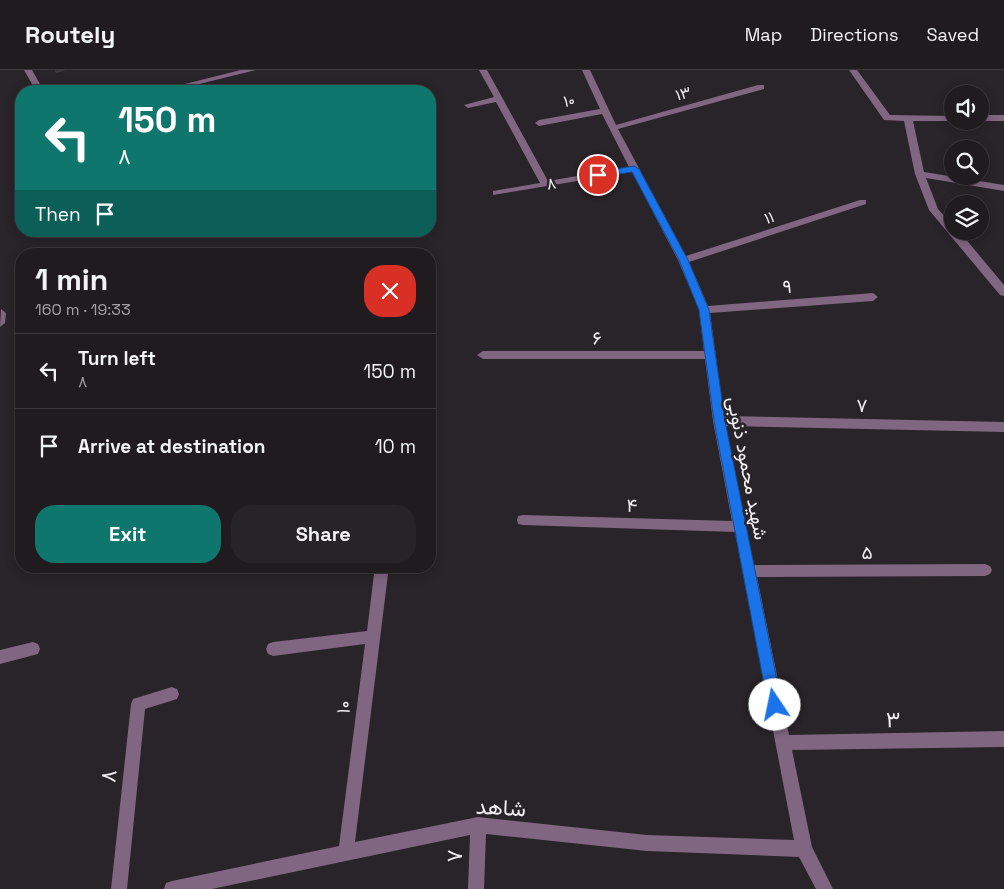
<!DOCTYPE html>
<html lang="en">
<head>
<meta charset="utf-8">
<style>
  :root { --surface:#1f1b1f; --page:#272428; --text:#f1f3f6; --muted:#a1a1a4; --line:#3c393d; --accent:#0f766e }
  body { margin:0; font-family:"Space Grotesk",Vazirmatn,sans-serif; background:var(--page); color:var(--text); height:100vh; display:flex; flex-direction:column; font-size:19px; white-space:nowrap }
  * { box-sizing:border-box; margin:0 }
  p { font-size:16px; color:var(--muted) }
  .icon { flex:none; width:28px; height:28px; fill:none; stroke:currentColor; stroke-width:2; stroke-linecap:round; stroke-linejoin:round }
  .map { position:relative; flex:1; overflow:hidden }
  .side { position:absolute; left:15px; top:178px; width:421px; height:325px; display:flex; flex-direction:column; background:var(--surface); border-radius:20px; box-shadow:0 2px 12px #0003,0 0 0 1px var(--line) }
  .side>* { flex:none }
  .guide { position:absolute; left:15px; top:15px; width:421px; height:152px; border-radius:20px; box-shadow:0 2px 12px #0003,0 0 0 1px var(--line); background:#0f766e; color:#fff; overflow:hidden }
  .controls { position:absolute; left:944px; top:15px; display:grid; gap:10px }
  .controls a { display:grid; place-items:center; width:45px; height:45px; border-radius:50%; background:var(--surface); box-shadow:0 2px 12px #0003,0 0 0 1px var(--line); font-size:25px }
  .pin { position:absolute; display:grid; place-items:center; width:42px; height:42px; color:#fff; margin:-21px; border:2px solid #fff; border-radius:50%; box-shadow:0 1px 5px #0007 }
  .me { position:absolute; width:55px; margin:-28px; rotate:349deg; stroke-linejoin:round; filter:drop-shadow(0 0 4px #0008) }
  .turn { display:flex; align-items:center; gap:18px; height:105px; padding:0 20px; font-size:22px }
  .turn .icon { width:65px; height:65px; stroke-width:2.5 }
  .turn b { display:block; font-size:35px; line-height:42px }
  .then { display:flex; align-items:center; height:48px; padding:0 20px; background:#0003; gap:10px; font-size:19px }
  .round { display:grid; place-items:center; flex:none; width:52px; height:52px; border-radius:20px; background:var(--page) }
  .headline { display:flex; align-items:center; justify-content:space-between; height:85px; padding:0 20px }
  h1 { font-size:30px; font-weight:700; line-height:38px }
  .action { display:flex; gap:10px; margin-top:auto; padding:10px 20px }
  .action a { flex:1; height:58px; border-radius:20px; background:var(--accent); color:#fff; font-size:20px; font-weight:700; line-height:58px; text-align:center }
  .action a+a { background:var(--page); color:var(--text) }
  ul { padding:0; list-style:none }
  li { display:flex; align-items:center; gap:15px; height:75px; padding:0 20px; border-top:1px solid var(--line) }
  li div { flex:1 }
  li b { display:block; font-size:19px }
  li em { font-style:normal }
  header { display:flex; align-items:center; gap:30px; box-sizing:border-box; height:70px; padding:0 25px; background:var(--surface); border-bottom:1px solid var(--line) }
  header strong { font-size:24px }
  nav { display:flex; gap:28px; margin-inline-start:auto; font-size:18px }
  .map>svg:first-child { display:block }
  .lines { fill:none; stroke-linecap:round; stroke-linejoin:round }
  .minor { fill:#816681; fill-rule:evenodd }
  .shaded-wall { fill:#3c383c }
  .route { fill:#1a73e8; stroke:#114b97 }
  .labels { text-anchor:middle; stroke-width:5; stroke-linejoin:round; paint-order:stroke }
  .far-street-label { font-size:16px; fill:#f2eff2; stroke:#292429 }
  .street-label { font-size:19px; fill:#f2eff2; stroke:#292429 }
  .near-street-label { font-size:22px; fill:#f2eff2; stroke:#292429 }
</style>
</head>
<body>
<header>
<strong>Routely</strong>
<nav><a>Map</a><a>Directions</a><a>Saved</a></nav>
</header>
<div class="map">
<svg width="1004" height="819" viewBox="0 0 1004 819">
  <rect width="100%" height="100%" fill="#292429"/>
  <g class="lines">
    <g class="minor">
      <path d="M 24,0 L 32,0 L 44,21 L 36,21 Z"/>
      <path d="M 241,0 L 256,0 L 171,21 L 157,21 Z"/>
      <path d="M 479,0 L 487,0 L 548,111 L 629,97 L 602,44 L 539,56 L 535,53 L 539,50 L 600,39 L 582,0 L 590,0 L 616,55 L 758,15 L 764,15 L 764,19 L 618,59 L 686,186 L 860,130 L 866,130 L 866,134 L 689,192 L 708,236 L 873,223 L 878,227 L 873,231 L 710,243 L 724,346 L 1004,352 L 1004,362 L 726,356 L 754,495 L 985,494 L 990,496 L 992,500 L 990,504 L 985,506 L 757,507 L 789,665 L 1004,661 L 1004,677 L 792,680 L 812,777 L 833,819 L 816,819 L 799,787 L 647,781 L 486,764 L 484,819 L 468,819 L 470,765 L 212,819 L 164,819 L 166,813 L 172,811 L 339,776 L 365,574 L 273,586 L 268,584 L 266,579 L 268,574 L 273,572 L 367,561 L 375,496 L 389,496 L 355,772 L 478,747 L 647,765 L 794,770 L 735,462 L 523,455 L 518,454 L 517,450 L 518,446 L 523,445 L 732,451 L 713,351 L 705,289 L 483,289 L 477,285 L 483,281 L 704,281 L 699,240 L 678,190 L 632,102 L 493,125 L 493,121 L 540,113 L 496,32 L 468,38 L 464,35 L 494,27 Z"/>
      <path d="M 849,0 L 857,0 L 890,45 L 952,46 L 952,51 L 913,51 L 924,102 L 1004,115 L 1004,121 L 926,108 L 938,139 L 952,155 L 952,161 L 959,161 L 1004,215 L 1004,226 L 1000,225 L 929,140 L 915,104 L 904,51 L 884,50 Z"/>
      <rect x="980" y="45" width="24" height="6"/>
      <path d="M 1,239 L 6,243 L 5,253 L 0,257 Z"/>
      <path d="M 33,572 L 38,574 L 40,579 L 38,584 L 0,594 L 0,580 Z"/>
      <path d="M 172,617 L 177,619 L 179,624 L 177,629 L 145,639 L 127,819 L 111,819 L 131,634 L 133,629 Z"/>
    </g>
  </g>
  <path class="shaded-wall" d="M 55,0 L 66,0 L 56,3 Z"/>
  <path class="route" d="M 634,96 L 639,99 L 688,190 L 709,240 L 725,351 L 782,635 L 780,639 L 775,641 L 770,639 L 768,635 L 714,351 L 699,240 L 679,190 L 632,102 L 598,107 L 594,105 L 598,102 Z"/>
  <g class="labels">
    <g class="far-street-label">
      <text transform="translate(683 23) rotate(-15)" y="6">۱۳</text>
      <text transform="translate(569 30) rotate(-10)" y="6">۱۰</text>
      <text transform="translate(551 113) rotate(-10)" y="6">۸</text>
      <text transform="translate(769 147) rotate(-18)" y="6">۱۱</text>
    </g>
    <g class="street-label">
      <text transform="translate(787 216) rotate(-4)" y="7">۹</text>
      <text x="597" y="275">۶</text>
      <text transform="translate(862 335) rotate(1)" y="7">۷</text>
      <text transform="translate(748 398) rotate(79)" y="7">شهید محمود ذنوبی</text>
      <text transform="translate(632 435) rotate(2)" y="7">۴</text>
      <text x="867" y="489">۵</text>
      <text transform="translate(343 637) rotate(-83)" y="7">۱۰</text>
    </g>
    <g class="near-street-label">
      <text transform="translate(893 649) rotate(-1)" y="8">۳</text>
      <text transform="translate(108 706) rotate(-84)" y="8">۸</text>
      <text transform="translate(501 737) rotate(3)" y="8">شاهد</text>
      <text transform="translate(454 786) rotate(-88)" y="8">۷</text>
    </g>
  </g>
</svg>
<div class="controls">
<a><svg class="icon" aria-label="sound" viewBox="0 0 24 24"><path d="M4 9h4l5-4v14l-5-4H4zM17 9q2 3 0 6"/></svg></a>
<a><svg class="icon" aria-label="search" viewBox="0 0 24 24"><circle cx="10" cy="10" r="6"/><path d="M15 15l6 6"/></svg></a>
<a><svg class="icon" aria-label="layers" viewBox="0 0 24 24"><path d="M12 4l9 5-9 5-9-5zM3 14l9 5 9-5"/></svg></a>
</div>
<div class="pin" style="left:598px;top:105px;background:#d93025"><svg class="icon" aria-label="arrive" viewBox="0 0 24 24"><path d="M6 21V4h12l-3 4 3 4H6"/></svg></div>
<svg class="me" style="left:775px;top:635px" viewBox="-20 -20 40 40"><circle r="19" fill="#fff"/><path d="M0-13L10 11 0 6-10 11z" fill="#1a73e8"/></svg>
<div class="guide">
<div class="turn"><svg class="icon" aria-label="left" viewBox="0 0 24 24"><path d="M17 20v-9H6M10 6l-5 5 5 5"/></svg><div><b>150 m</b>۸</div></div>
<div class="then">Then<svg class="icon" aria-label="arrive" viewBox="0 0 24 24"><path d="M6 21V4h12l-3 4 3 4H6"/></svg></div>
</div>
<section class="side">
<div class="headline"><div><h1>1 min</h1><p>160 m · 19:33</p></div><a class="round" style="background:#d93025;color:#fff"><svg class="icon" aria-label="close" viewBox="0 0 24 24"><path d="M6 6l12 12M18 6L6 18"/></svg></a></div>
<ul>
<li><svg class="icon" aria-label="left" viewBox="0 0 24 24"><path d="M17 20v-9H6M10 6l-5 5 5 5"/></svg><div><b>Turn left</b><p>۸</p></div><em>150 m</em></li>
<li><svg class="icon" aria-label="arrive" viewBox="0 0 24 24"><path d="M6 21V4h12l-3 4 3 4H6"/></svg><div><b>Arrive at destination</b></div><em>10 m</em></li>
</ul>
<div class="action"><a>Exit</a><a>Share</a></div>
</section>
</div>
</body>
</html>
